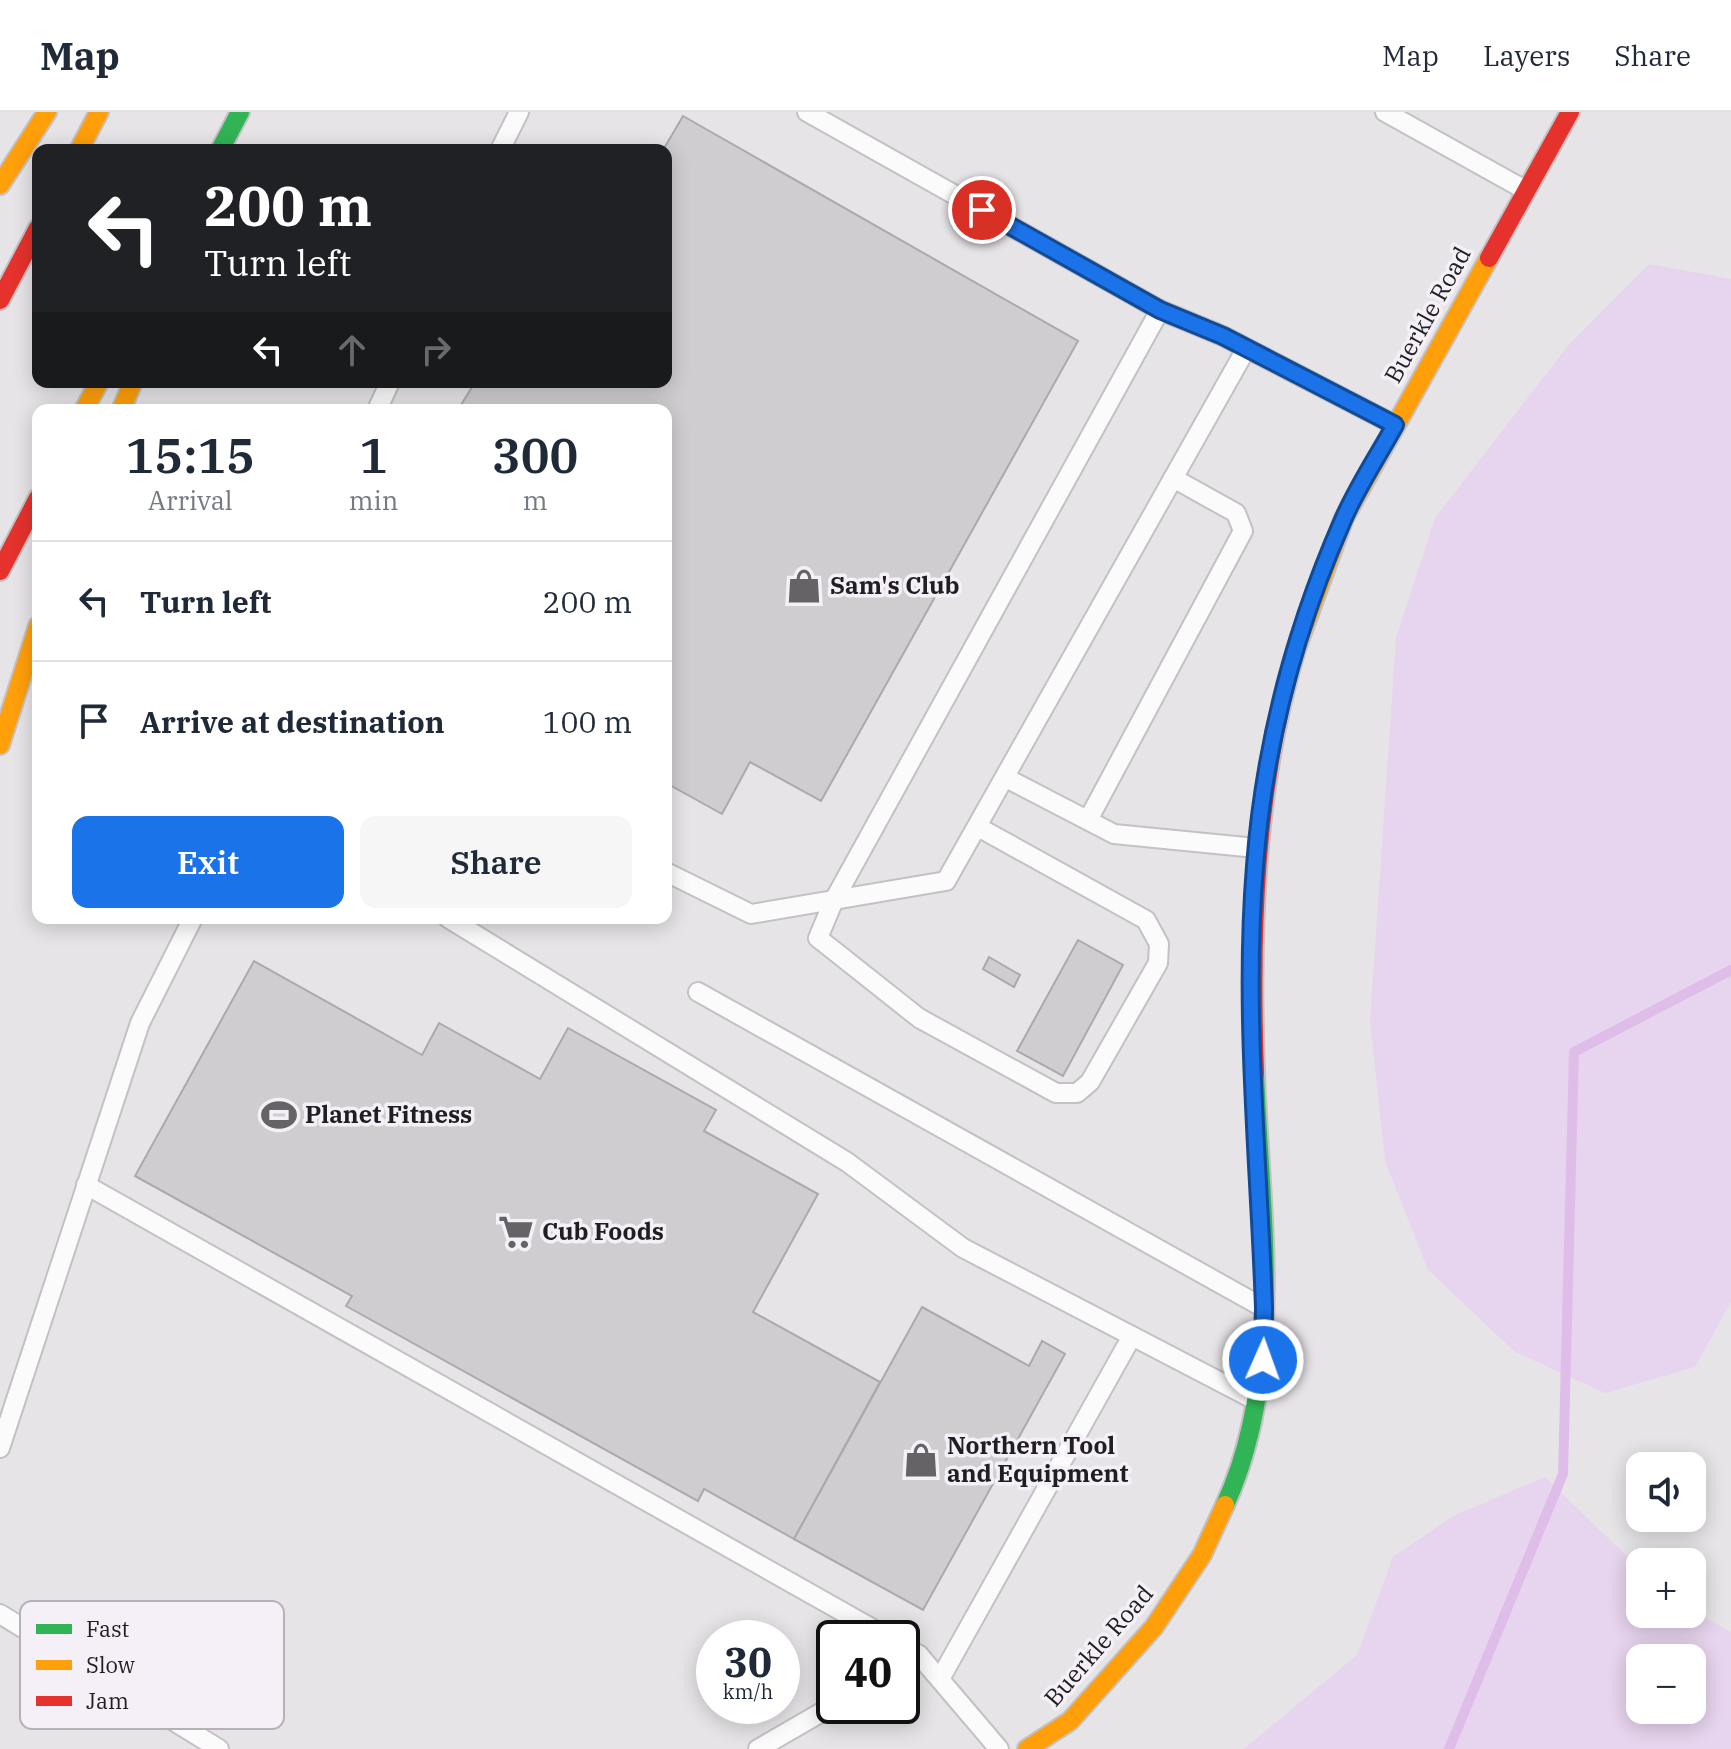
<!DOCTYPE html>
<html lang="en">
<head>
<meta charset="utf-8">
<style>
  :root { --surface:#fff; --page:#f6f6f7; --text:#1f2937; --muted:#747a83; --line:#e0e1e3; --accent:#1a73e8 }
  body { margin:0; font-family:"IBM Plex Serif",serif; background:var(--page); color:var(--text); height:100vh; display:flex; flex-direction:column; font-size:30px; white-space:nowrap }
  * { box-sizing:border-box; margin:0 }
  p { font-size:26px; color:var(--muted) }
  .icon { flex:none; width:44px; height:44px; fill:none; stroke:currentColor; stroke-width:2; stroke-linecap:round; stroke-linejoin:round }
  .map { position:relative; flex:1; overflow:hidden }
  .drawer { position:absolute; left:32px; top:292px; width:640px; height:520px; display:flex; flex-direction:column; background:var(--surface); border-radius:16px; box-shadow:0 4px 20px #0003 }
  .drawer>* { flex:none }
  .banner { position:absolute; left:32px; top:32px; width:640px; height:244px; border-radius:16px; box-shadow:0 4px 20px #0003; background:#202124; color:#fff; overflow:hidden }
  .buttons { position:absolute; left:1626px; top:1340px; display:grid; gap:16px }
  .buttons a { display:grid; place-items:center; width:80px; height:80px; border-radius:16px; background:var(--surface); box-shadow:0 4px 20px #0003; font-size:40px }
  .speed { position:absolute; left:696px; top:1508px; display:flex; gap:16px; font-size:40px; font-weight:700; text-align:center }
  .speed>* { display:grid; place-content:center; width:104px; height:104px; border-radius:50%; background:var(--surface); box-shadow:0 4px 20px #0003; line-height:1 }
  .speed small { font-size:20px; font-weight:400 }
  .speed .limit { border:4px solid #111; border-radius:12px; background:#fff; color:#111 }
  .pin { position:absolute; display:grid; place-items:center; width:68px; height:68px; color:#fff; margin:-34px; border:4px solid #fff; border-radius:50%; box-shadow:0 2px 8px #0007 }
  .me { position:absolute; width:88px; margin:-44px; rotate:2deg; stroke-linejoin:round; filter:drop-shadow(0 0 6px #0008) }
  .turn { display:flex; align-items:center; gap:28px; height:168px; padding:0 40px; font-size:36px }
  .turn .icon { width:104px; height:104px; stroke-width:2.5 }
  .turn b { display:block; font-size:56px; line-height:68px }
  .lanes { display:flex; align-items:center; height:76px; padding:0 40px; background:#0003; justify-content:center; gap:40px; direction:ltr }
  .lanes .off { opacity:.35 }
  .eta { display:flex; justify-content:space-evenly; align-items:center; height:136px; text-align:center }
  .eta b { font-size:48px; font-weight:600; line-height:56px }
  .cta { display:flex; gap:16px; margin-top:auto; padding:16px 40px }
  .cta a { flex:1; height:92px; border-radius:16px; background:var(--accent); color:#fff; font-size:32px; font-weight:600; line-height:92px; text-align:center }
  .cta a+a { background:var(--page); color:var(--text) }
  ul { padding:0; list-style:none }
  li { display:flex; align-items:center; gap:24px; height:120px; padding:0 40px; border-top:2px solid var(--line) }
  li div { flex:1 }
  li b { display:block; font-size:30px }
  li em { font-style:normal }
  header { display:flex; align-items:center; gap:48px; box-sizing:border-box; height:112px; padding:0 40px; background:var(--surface); border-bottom:2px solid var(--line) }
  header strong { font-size:38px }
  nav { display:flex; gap:44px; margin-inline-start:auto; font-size:28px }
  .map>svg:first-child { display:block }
  .green { fill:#e7d4ee; fill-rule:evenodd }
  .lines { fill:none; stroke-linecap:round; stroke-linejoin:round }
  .stream { stroke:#debee9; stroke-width:10 }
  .building { fill:#cfcdd0; stroke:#aba9ac; stroke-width:2 }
  .lane-casing { stroke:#c3c1c4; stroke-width:22 }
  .fast-casing { stroke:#c3c1c4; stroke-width:22 }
  .slow-casing { stroke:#c3c1c4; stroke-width:22 }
  .jam-casing { stroke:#c3c1c4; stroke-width:22 }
  .lane { stroke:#fbfbfc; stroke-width:18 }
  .fast { stroke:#30b455; stroke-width:18 }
  .slow { stroke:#ff9f0a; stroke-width:18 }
  .jam { stroke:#e5322d; stroke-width:18 }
  .route-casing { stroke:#114b97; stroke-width:20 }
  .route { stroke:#1a73e8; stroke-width:14 }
  .labels { text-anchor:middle; stroke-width:7; stroke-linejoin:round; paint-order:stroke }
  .street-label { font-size:24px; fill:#201e21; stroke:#f5f0f7 }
  .poi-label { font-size:24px; font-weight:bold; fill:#201e21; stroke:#f5f0f7; text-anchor:start }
  .key { fill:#f5f0f7; stroke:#b5b1b7; stroke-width:2 }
  .key-label { font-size:22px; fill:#201e21 }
</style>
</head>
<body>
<header>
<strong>Map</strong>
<nav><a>Map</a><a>Layers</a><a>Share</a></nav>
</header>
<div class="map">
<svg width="1731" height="1637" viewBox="0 0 1731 1637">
  <rect width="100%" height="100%" fill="#e7e4e8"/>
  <g class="green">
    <path d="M 1649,152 L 1731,167 L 1731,1190 L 1695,1255 L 1605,1281 L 1515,1240 L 1428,1158 L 1385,1049 L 1370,909 L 1396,526 L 1435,406 L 1567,235 Z"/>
    <path d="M 1545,1365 L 1640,1457 L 1640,1502 L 1692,1502 L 1692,1498 L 1731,1520 L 1731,1637 L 1244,1637 L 1357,1543 L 1393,1445 L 1453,1404 ZM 1640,1546 L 1692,1546 L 1692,1598 L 1640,1598 Z"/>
  </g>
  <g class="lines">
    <path class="stream" d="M 1449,1637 L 1563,1362 L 1574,940 L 1731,858"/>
  </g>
  <g class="building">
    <path d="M 683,4 L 1078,229 L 821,689 L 750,650 L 722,702 L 666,671 L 666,298 L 458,298 L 475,270 L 666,270 L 666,38 L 663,38 Z"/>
    <path d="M 1078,828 L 1123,853 L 1063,964 L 1017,939 Z"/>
    <path d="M 989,845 L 1020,863 L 1014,875 L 983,857 Z"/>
    <path d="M 254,849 L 422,943 L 439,911 L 540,967 L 568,916 L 716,998 L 704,1019 L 818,1082 L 753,1200 L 880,1270 L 794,1427 L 704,1377 L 698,1389 L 346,1194 L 352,1184 L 135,1064 Z"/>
    <path d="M 922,1195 L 1029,1254 L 1042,1229 L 1065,1242 L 923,1498 L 794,1427 Z"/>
  </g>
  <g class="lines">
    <g class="lane-casing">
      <g id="lane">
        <path d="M 807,0 L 1160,198 L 1223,224 L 1395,313"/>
        <path d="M 1385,0 L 1525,78"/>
        <path d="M 500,38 L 519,0"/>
        <path d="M 377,298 L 390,270"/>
        <path d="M 1006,666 L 1114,722 L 1256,736"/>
        <path d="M 1088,708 L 1243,419 L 1236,401 L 1173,366"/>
        <path d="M 978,715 L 1146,808 L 1159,832 L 1158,851 L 1090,970 L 1077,981 L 1056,981 L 919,906 L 818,826 L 834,788 L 1160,198"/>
        <path d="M 666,760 L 751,802 L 946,769 L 1246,237"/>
        <path d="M 448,806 L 847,1050 L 963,1136 L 1255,1288"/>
        <path d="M 698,880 L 1262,1195"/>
        <path d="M 86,1073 L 889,1526"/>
        <path d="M 0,1336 L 140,911 L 193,806"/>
        <path d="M 0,1502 L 219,1637"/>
        <path d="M 902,1533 L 919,1543 L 999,1637"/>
        <path d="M 902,1553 L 919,1543"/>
        <path d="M 940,1567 L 1132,1224"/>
        <path d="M 758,1637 L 834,1593"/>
      </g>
    </g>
    <g class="fast-casing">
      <g id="fast">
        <path d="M 220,38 L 240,0"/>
        <path d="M 1225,1393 C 1286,1260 1260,1102 1255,961"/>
      </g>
    </g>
    <g class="slow-casing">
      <g id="slow">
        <path d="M 79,38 L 99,0"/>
        <path d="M 0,73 L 47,0"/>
        <path d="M 84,298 L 99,270"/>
        <path d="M 121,298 L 133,270"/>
        <path d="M 1296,537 L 1344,406 L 1489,146"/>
        <path d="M 0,633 L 38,514"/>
        <path d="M 1027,1637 L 1070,1609 L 1154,1515 L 1202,1443 L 1225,1393"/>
      </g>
    </g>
    <g class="jam-casing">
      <g id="jam">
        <path d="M 1489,146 L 1570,0"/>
        <path d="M 0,188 L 38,116"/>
        <path d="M 0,459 L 38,386"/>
        <path d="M 1255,961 C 1250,817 1254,676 1296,537"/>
      </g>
    </g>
    <use href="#lane" class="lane"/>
    <use href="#fast" class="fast"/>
    <use href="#slow" class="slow"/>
    <use href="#jam" class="jam"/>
  </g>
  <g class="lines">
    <g class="route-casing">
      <path id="route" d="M 982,98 L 1160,198 L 1223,224 L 1395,313 C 1378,344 1357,375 1343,408 C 1295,517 1264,635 1255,754 C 1243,900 1259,1050 1264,1196 L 1263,1248"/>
    </g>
    <use href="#route" class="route"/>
  </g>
  <defs>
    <g id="shop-bare" transform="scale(2.76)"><path d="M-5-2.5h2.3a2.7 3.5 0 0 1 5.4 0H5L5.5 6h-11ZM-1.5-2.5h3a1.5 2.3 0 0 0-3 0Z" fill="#666367" stroke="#f5f0f7" stroke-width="2.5" paint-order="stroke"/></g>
    <g id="stadium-bare" transform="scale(2.76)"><path d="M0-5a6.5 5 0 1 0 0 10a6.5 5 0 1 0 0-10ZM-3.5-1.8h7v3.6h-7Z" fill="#666367" stroke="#f5f0f7" stroke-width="2.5" paint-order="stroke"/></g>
    <g id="supermarket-bare" transform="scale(2.76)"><path d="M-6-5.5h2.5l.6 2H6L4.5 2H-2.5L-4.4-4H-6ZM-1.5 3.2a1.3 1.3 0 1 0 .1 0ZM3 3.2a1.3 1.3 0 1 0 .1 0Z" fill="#666367" stroke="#f5f0f7" stroke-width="2.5" paint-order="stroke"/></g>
  </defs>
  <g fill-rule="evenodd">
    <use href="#shop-bare" x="804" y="474"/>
    <use href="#stadium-bare" x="279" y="1003"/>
    <use href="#supermarket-bare" x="516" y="1120"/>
    <use href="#shop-bare" x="921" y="1348"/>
  </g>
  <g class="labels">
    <g class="street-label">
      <text transform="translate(1428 203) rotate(-61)" y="8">Buerkle Road</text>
      <text transform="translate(1099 1534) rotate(-49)" y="8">Buerkle Road</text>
    </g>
    <g class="poi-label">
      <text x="830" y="482">Sam's Club</text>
      <text x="305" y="1011">Planet Fitness</text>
      <text x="542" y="1128">Cub Foods</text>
      <text x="947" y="1342">Northern Tool<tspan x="947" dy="28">and Equipment</tspan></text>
    </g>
  </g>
  <rect x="20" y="1489" width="264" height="128" rx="12" class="key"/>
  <rect x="36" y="1512" width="36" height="10" fill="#30b455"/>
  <rect x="36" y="1548" width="36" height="10" fill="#ff9f0a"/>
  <rect x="36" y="1584" width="36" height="10" fill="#e5322d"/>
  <g class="key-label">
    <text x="86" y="1525">Fast</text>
    <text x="86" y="1561">Slow</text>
    <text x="86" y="1597">Jam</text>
  </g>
</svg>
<div class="buttons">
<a><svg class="icon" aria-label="sound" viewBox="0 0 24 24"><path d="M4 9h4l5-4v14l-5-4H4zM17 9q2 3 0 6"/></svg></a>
<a>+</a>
<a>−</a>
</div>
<div class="speed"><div>30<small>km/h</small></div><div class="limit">40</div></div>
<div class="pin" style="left:982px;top:98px;background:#d93025"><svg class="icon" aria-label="arrive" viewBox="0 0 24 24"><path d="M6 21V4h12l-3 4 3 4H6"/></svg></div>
<svg class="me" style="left:1263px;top:1248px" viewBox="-20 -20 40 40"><circle r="17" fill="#1a73e8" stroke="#fff" stroke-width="3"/><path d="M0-11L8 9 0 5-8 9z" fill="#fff"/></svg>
<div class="banner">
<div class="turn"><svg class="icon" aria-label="left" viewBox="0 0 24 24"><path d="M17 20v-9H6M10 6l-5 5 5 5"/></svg><div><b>200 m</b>Turn left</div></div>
<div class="lanes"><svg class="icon" aria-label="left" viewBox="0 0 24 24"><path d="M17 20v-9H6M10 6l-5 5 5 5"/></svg><svg class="icon off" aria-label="ahead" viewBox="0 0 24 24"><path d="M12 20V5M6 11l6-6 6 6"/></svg><svg class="icon off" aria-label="right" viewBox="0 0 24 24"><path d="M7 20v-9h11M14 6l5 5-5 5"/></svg></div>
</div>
<section class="drawer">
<div class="eta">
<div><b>15:15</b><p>Arrival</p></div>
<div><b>1</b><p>min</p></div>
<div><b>300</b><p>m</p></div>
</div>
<ul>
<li><svg class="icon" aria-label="left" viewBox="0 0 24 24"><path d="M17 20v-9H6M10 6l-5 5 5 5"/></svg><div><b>Turn left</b></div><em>200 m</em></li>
<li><svg class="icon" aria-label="arrive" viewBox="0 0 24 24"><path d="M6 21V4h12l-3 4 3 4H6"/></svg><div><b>Arrive at destination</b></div><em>100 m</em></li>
</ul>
<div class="cta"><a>Exit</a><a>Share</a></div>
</section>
</div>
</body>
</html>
